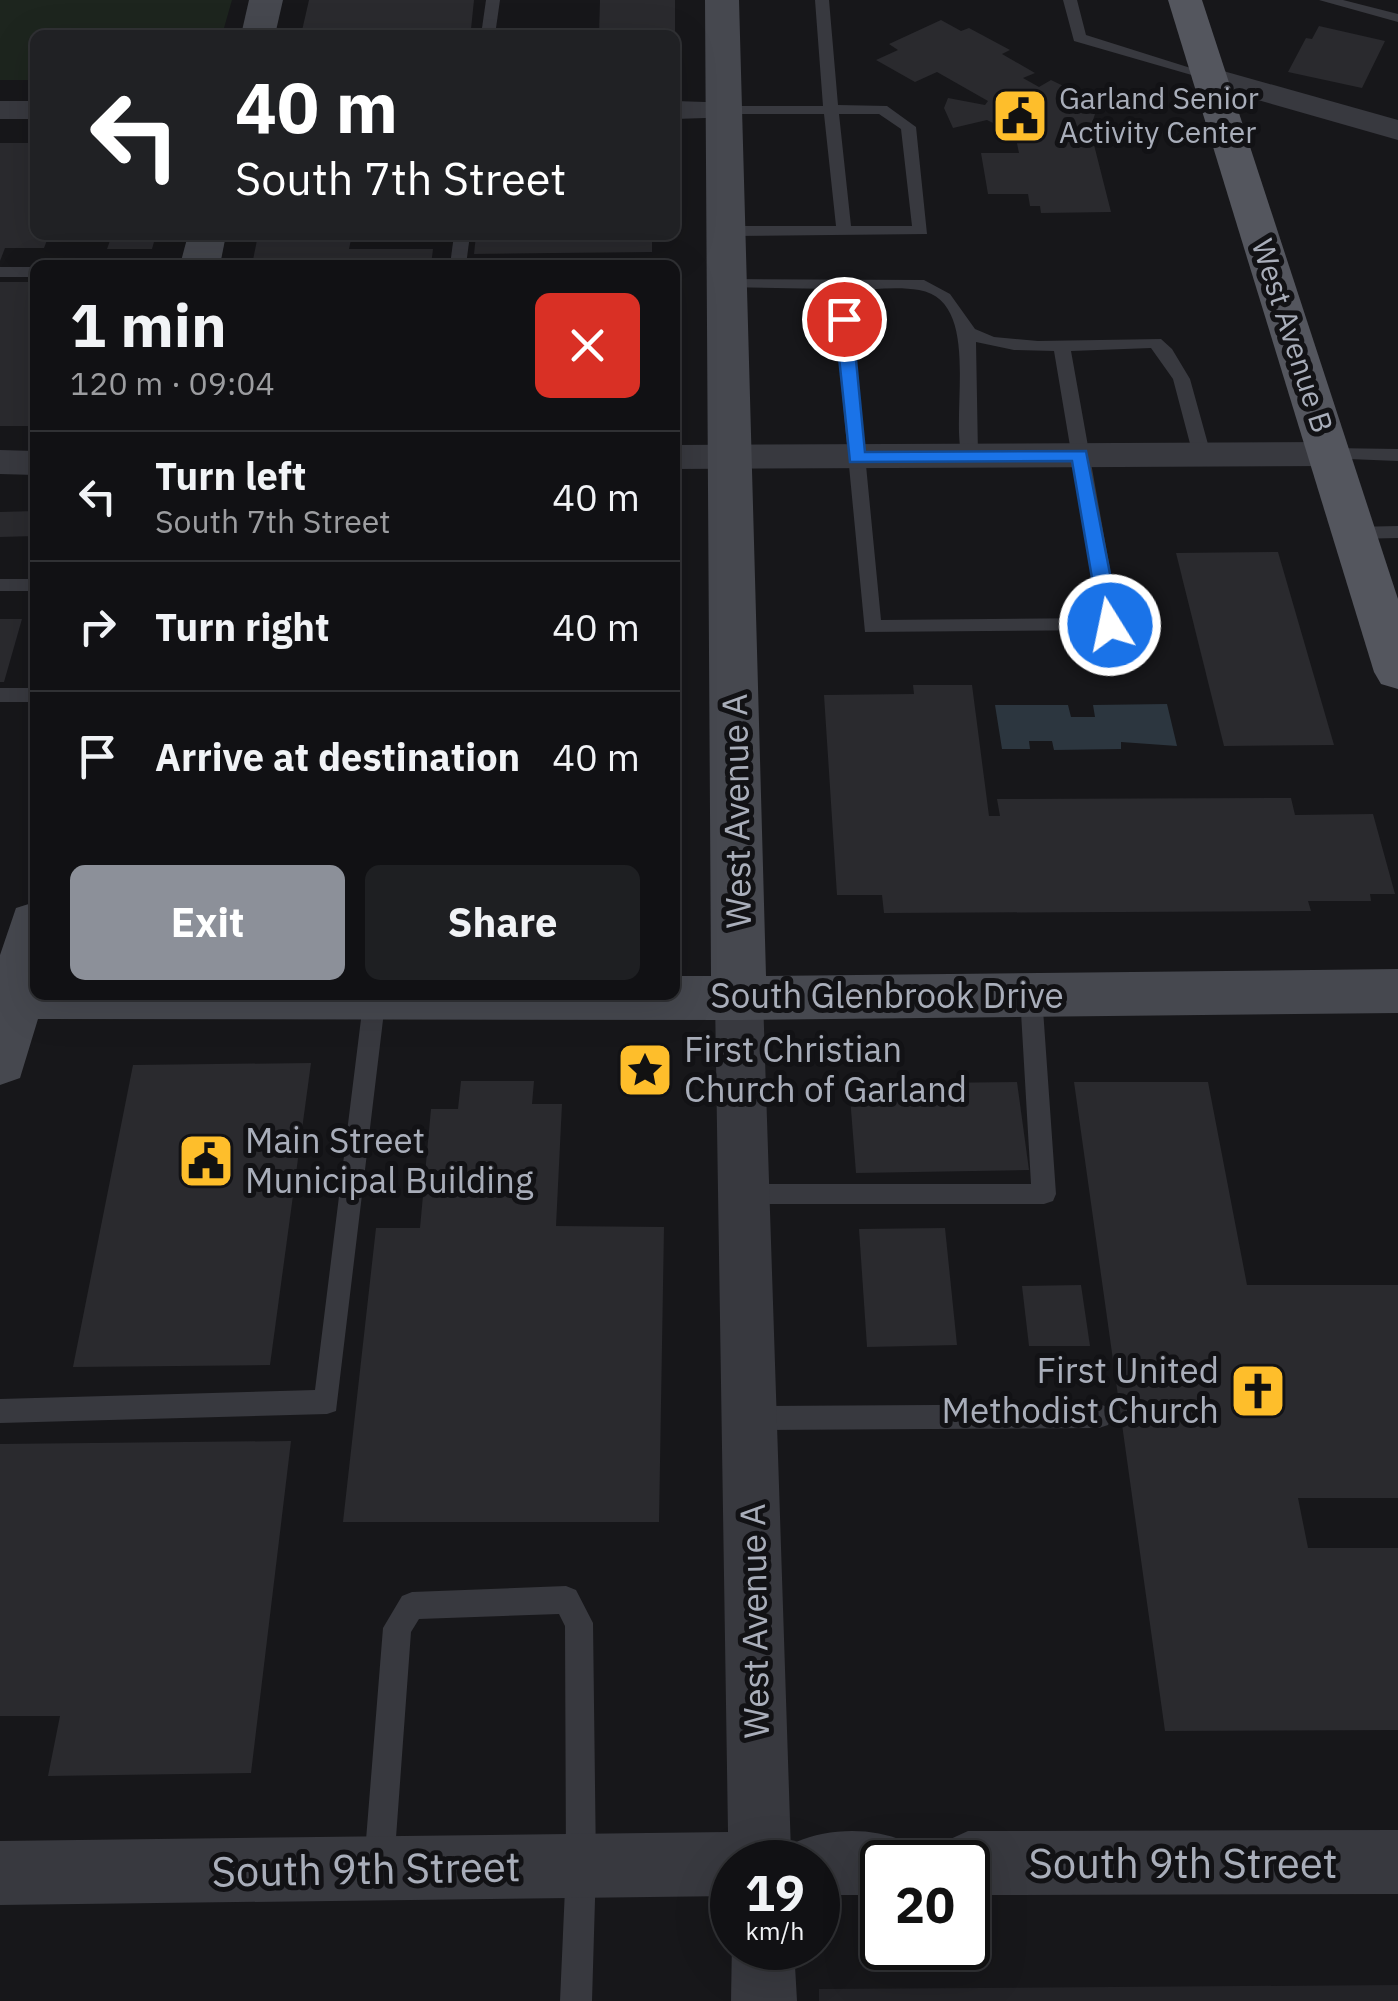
<!DOCTYPE html>
<html lang="en">
<head>
<meta charset="utf-8">
<style>
  :root { --surface:#111114; --page:#1e1f22; --text:#f1f3f6; --muted:#9c9da0; --line:#303134; --accent:#8c9099 }
  body { margin:0; font-family:"IBM Plex Sans",sans-serif; background:var(--page); color:var(--text); height:100vh; display:flex; flex-direction:column; font-size:38px; white-space:nowrap }
  * { box-sizing:border-box; margin:0 }
  p { font-size:32px; color:var(--muted) }
  .icon { flex:none; width:55px; height:55px; fill:none; stroke:currentColor; stroke-width:2; stroke-linecap:round; stroke-linejoin:round }
  .map { position:relative; flex:1; overflow:hidden }
  .drawer { position:absolute; left:30px; top:260px; width:650px; height:740px; display:flex; flex-direction:column; background:var(--surface); border-radius:15px; box-shadow:0 10px 40px #0002,0 0 0 2px var(--line) }
  .drawer>* { flex:none }
  .guide { position:absolute; left:30px; top:30px; width:650px; height:210px; border-radius:15px; box-shadow:0 10px 40px #0002,0 0 0 2px var(--line); background:#202124; color:#fff; overflow:hidden }
  .speed { position:absolute; left:710px; top:1840px; display:flex; gap:20px; font-size:50px; font-weight:700; text-align:center }
  .speed>* { display:grid; place-content:center; width:130px; height:130px; border-radius:50%; background:var(--surface); box-shadow:0 10px 40px #0002,0 0 0 2px var(--line); line-height:1 }
  .speed small { font-size:25px; font-weight:400 }
  .speed .limit { border:5px solid #111; border-radius:15px; background:#fff; color:#111 }
  .pin { position:absolute; display:grid; place-items:center; width:85px; height:85px; color:#fff; margin:-42px; border:5px solid #fff; border-radius:50%; box-shadow:0 2px 10px #0007 }
  .me { position:absolute; width:110px; margin:-55px; rotate:350deg; stroke-linejoin:round; filter:drop-shadow(0 0 8px #0008) }
  .turn { display:flex; align-items:center; gap:35px; height:210px; padding:0 40px; font-size:45px }
  .turn .icon { width:130px; height:130px; stroke-width:2.5 }
  .turn b { display:block; font-size:70px; line-height:85px }
  .round { display:grid; place-items:center; flex:none; width:105px; height:105px; border-radius:15px; background:var(--page) }
  .headline { display:flex; align-items:center; justify-content:space-between; height:170px; padding:0 40px }
  h1 { font-size:60px; font-weight:700; line-height:75px }
  .button { display:flex; gap:20px; margin-top:auto; padding:20px 40px }
  .button a { flex:1; height:115px; border-radius:15px; background:var(--accent); color:#fff; font-size:40px; font-weight:700; line-height:115px; text-align:center }
  .button a+a { background:var(--page); color:var(--text) }
  ul { padding:0; list-style:none }
  li { display:flex; align-items:center; gap:30px; height:130px; padding:0 40px; border-top:2px solid var(--line) }
  li div { flex:1 }
  li b { display:block; font-size:38px }
  li em { font-style:normal }
  .map>svg:first-child { display:block }
  .built { fill:#232327 }
  .green { fill:#1d251e }
  .water { fill:#2c363f }
  .building { fill:#2a2a2e }
  .lines { fill:none; stroke-linecap:round; stroke-linejoin:round }
  .lane { fill:#38393f; fill-rule:evenodd }
  .street { fill:#38393f; fill-rule:evenodd }
  .secondary { fill:#46484f; fill-rule:evenodd }
  .primary { fill:#54565e; fill-rule:evenodd }
  .route { fill:#1a73e8; stroke:#114b97; stroke-width:2.5 }
  .labels { text-anchor:middle; stroke-width:10; stroke-linejoin:round; paint-order:stroke }
  .far-poi-label { font-size:30px; fill:#a9aeba; stroke:#121215; text-anchor:start }
  .far-street-label { font-size:30px; fill:#a9aeba; stroke:#121215 }
  .street-label { font-size:35px; fill:#a9aeba; stroke:#121215 }
  .poi-label { font-size:35px; fill:#a9aeba; stroke:#121215; text-anchor:start }
  .near-street-label { font-size:42px; fill:#a9aeba; stroke:#121215 }
</style>
</head>
<body>
<div class="map">
<svg width="1398" height="2001" viewBox="0 0 1398 2001">
  <rect width="100%" height="100%" fill="#17171a"/>
  <path class="built" d="M 1398,1985 L 1398,2001 L 819,2001 L 819,1989 Z"/>
  <path class="green" d="M 0,0 L 232,0 L 222,35 L 35,35 L 35,80 L 0,80 Z"/>
  <path class="water" d="M 1167,704 L 1177,746 L 1121,742 L 1121,749 L 1054,750 L 1052,741 L 1029,741 L 1030,749 L 1002,749 L 995,705 L 1068,705 L 1071,717 L 1095,717 L 1093,705 Z"/>
  <g class="building">
    <path d="M 309,0 L 474,0 L 471,29 L 417,29 L 416,35 L 301,35 Z"/>
    <path d="M 600,0 L 675,0 L 675,35 L 599,35 Z"/>
    <path d="M 941,20 L 961,31 L 969,28 L 1010,50 L 1002,54 L 1035,73 L 1023,78 L 1039,87 L 1051,80 L 1086,97 L 1095,114 L 1090,129 L 1111,212 L 1041,213 L 1040,206 L 1030,206 L 1028,194 L 988,194 L 981,153 L 1019,153 L 1015,134 L 987,120 L 953,128 L 944,108 L 948,98 L 985,105 L 988,101 L 937,72 L 915,82 L 876,60 L 898,50 L 889,44 Z"/>
    <path d="M 1319,26 L 1385,41 L 1362,88 L 1288,72 L 1306,38 L 1312,39 Z"/>
    <path d="M 0,143 L 35,143 L 35,235 L 49,235 L 44,248 L 5,248 L 0,261 Z"/>
    <path d="M 112,235 L 156,235 L 152,249 L 107,249 Z"/>
    <path d="M 258,235 L 352,235 L 349,249 L 433,249 L 431,265 L 252,265 Z"/>
    <path d="M 476,235 L 652,235 L 652,252 L 474,254 Z"/>
    <rect x="0" y="282" width="35" height="144"/>
    <path d="M 35,511 L 35,536 L 0,537 L 0,512 Z"/>
    <path d="M 1278,552 L 1334,745 L 1224,746 L 1176,553 Z"/>
    <path d="M 0,619 L 22,619 L 4,682 L 0,682 Z"/>
    <path d="M 913,685 L 972,685 L 989,816 L 1000,816 L 997,799 L 1291,798 L 1295,815 L 1373,814 L 1395,894 L 1370,894 L 1371,901 L 1308,901 L 1311,911 L 884,913 L 882,895 L 837,895 L 824,695 L 914,694 Z"/>
    <path d="M 311,1063 L 270,1365 L 73,1367 L 133,1065 Z"/>
    <path d="M 461,1081 L 534,1081 L 532,1104 L 562,1104 L 556,1226 L 664,1227 L 659,1522 L 343,1522 L 376,1228 L 420,1228 L 431,1109 L 458,1109 Z"/>
    <path d="M 1017,1082 L 1029,1170 L 856,1173 L 849,1084 Z"/>
    <path d="M 1074,1082 L 1208,1082 L 1247,1285 L 1398,1285 L 1398,1498 L 1298,1498 L 1308,1548 L 1398,1548 L 1398,1730 L 1165,1731 Z"/>
    <path d="M 945,1228 L 957,1345 L 867,1347 L 859,1229 Z"/>
    <path d="M 1081,1285 L 1090,1346 L 1029,1346 L 1022,1286 Z"/>
    <path d="M 291,1441 L 251,1773 L 48,1776 L 60,1716 L 0,1716 L 0,1444 Z"/>
  </g>
  <g class="lines">
    <g class="lane">
      <path d="M 486,0 L 500,0 L 495,35 L 481,35 Z"/>
      <path d="M 815,0 L 829,0 L 838,105 L 887,106 L 916,127 L 927,234 L 728,236 L 720,231 L 728,226 L 836,226 L 824,114 L 725,114 L 718,110 L 725,106 L 823,106 ZM 839,114 L 879,114 L 901,129 L 912,226 L 851,226 Z"/>
      <path d="M 1063,0 L 1077,0 L 1086,35 L 1216,76 L 1209,80 L 1074,41 Z"/>
      <path d="M 1319,0 L 1343,0 L 1398,14 L 1398,22 Z"/>
      <path d="M 454,235 L 470,235 L 466,265 L 450,265 Z"/>
      <rect x="0" y="267" width="35" height="10"/>
      <path d="M 729,279 L 924,280 L 950,294 L 975,329 L 994,337 L 1038,341 L 1161,339 L 1172,349 L 1190,379 L 1211,455 L 1208,459 L 1202,461 L 1193,455 L 1173,379 L 1151,348 L 1071,351 L 1120,625 L 1117,630 L 865,632 L 832,289 L 723,287 L 721,284 ZM 849,290 C 871,290 897,286 919,290 C 984,301 948,419 963,459 L 969,461 L 978,455 L 976,342 L 1014,350 L 1054,351 L 1099,618 L 881,620 Z"/>
      <path d="M 1330,448 L 1398,449 L 1398,461 L 1324,458 L 1321,454 Z"/>
      <path d="M 1398,526 L 1398,538 L 1354,539 L 1345,533 L 1354,527 Z"/>
      <rect x="0" y="579" width="35" height="12"/>
      <rect x="0" y="688" width="35" height="14"/>
      <path d="M 1031,986 L 1039,989 L 1042,995 L 1056,1194 L 1053,1201 L 1044,1204 L 744,1204 L 735,1201 L 732,1194 L 735,1187 L 744,1184 L 1031,1184 L 1020,995 L 1023,989 Z"/>
      <path d="M 364,995 L 386,995 L 336,1411 L 327,1414 L 0,1423 L 0,1399 L 315,1390 Z"/>
      <path d="M 1099,1404 L 1108,1407 L 1112,1416 L 1108,1425 L 1099,1428 L 751,1430 L 742,1427 L 738,1418 L 742,1409 L 751,1406 Z"/>
      <path d="M 566,1586 L 576,1590 L 593,1623 L 596,1866 L 592,2001 L 560,2001 L 566,1866 L 565,1626 L 559,1614 L 419,1619 L 411,1632 L 394,1865 L 390,1876 L 379,1880 L 368,1876 L 364,1865 L 383,1628 L 402,1596 L 412,1592 Z"/>
    </g>
    <g class="street">
      <path d="M 1209,67 L 1398,120 L 1398,140 L 1198,83 L 1194,76 L 1198,69 Z"/>
      <rect x="0" y="101" width="35" height="18"/>
      <path d="M 675,101 L 736,103 L 741,110 L 736,117 L 675,119 Z"/>
      <path d="M 1330,442 L 1343,445 L 1349,454 L 1343,463 L 1330,466 L 675,469 L 675,445 Z"/>
      <path d="M 0,450 L 35,451 L 35,475 L 0,474 Z"/>
      <path d="M 739,979 L 756,984 L 763,998 L 791,1852 L 796,1842 C 829,1828 871,1827 904,1841 L 913,1862 L 882,1862 L 882,1895 L 818,1895 L 818,1862 L 732,1862 L 732,1896 L 0,1905 L 0,1841 L 728,1832 L 715,998 L 722,984 Z"/>
      <path d="M 1398,1830 L 1398,1894 L 968,1895 L 968,1862 L 937,1862 L 946,1841 L 968,1831 Z"/>
      <path d="M 732,1941 L 732,1948 L 794,1948 L 797,2001 L 731,2001 Z"/>
    </g>
    <g class="secondary">
      <path d="M 249,0 L 283,0 L 275,35 L 241,35 Z"/>
      <path d="M 705,0 L 739,0 L 766,976 L 1398,969 L 1398,1013 L 739,1020 L 38,1019 L 20,1078 L 0,1085 L 0,955 L 16,908 L 35,902 L 35,995 L 675,995 L 675,976 L 711,976 Z"/>
      <path d="M 188,235 L 226,235 L 220,265 L 180,265 Z"/>
    </g>
    <path class="primary" d="M 1168,0 L 1202,0 L 1398,599 L 1398,689 L 1381,684 L 1374,672 Z"/>
  </g>
  <path class="route" d="M 844,314 L 852,319 L 865,452 L 1086,451 L 1120,625 L 1117,630 L 1103,630 L 1100,625 L 1072,461 L 850,462 L 835,319 Z"/>
  <defs>
    <g id="civic-square" transform="scale(2.875)"><rect x="-9" y="-9" width="18" height="18" rx="4" fill="#febe2b" stroke="#121215"/><path d="M-.6-6.5H3V-4.5H.6V-3L4-1V1h2V6H-6V1h2V-1L-.6-3ZM-1.2 2.5V6h2.4V2.5Z" fill="#111"/></g>
    <g id="sight-square" transform="scale(2.875)"><rect x="-9" y="-9" width="18" height="18" rx="4" fill="#febe2b" stroke="#121215"/><path d="M0-6L1.8-2.2L6-1.7L2.9 1.2L3.7 5.4L0 3.3L-3.7 5.4L-2.9 1.2L-6-1.7L-1.8-2.2Z" fill="#111"/></g>
    <g id="church-square" transform="scale(2.875)"><rect x="-9" y="-9" width="18" height="18" rx="4" fill="#febe2b" stroke="#121215"/><path d="M-1.2-6h2.4v3.5h3.3v2.4h-3.3V6h-2.4V-.1h-3.3v-2.4h3.3Z" fill="#111"/></g>
  </defs>
  <g fill-rule="evenodd">
    <use href="#civic-square" x="1020" y="116"/>
    <use href="#sight-square" x="645" y="1070"/>
    <use href="#civic-square" x="206" y="1161"/>
    <use href="#church-square" x="1258" y="1391"/>
  </g>
  <g class="labels">
    <g class="far-poi-label">
      <text x="1059" y="109">Garland Senior<tspan x="1059" dy="34">Activity Center</tspan></text>
    </g>
    <g class="far-street-label">
      <text transform="translate(1292 336) rotate(72)" y="10">West Avenue B</text>
    </g>
    <g class="street-label">
      <text transform="translate(737 811) rotate(-91)" y="12">West Avenue A</text>
      <text x="887" y="1008">South Glenbrook Drive</text>
      <text transform="translate(755 1621) rotate(-91)" y="12">West Avenue A</text>
    </g>
    <g class="poi-label">
      <text x="684" y="1062">First Christian<tspan x="684" dy="40">Church of Garland</tspan></text>
      <text x="245" y="1153">Main Street<tspan x="245" dy="40">Municipal Building</tspan></text>
      <text x="1219" y="1383" text-anchor="end">First United<tspan x="1219" dy="40">Methodist Church</tspan></text>
    </g>
    <g class="near-street-label">
      <text x="1183" y="1878">South 9th Street</text>
      <text transform="translate(366 1869) rotate(-1)" y="15">South 9th Street</text>
    </g>
  </g>
</svg>
<div class="speed"><div>19<small>km/h</small></div><div class="limit">20</div></div>
<div class="pin" style="left:844px;top:319px;background:#d93025"><svg class="icon" aria-label="arrive" viewBox="0 0 24 24"><path d="M6 21V4h12l-3 4 3 4H6"/></svg></div>
<svg class="me" style="left:1110px;top:625px" viewBox="-20 -20 40 40"><circle r="17" fill="#1a73e8" stroke="#fff" stroke-width="3"/><path d="M0-11L8 9 0 5-8 9z" fill="#fff"/></svg>
<div class="guide">
<div class="turn"><svg class="icon" aria-label="left" viewBox="0 0 24 24"><path d="M17 20v-9H6M10 6l-5 5 5 5"/></svg><div><b>40 m</b>South 7th Street</div></div>
</div>
<section class="drawer">
<div class="headline"><div><h1>1 min</h1><p>120 m · 09:04</p></div><a class="round" style="background:#d93025;color:#fff"><svg class="icon" aria-label="close" viewBox="0 0 24 24"><path d="M6 6l12 12M18 6L6 18"/></svg></a></div>
<ul>
<li><svg class="icon" aria-label="left" viewBox="0 0 24 24"><path d="M17 20v-9H6M10 6l-5 5 5 5"/></svg><div><b>Turn left</b><p>South 7th Street</p></div><em>40 m</em></li>
<li><svg class="icon" aria-label="right" viewBox="0 0 24 24"><path d="M7 20v-9h11M14 6l5 5-5 5"/></svg><div><b>Turn right</b></div><em>40 m</em></li>
<li><svg class="icon" aria-label="arrive" viewBox="0 0 24 24"><path d="M6 21V4h12l-3 4 3 4H6"/></svg><div><b>Arrive at destination</b></div><em>40 m</em></li>
</ul>
<div class="button"><a>Exit</a><a>Share</a></div>
</section>
</div>
</body>
</html>
